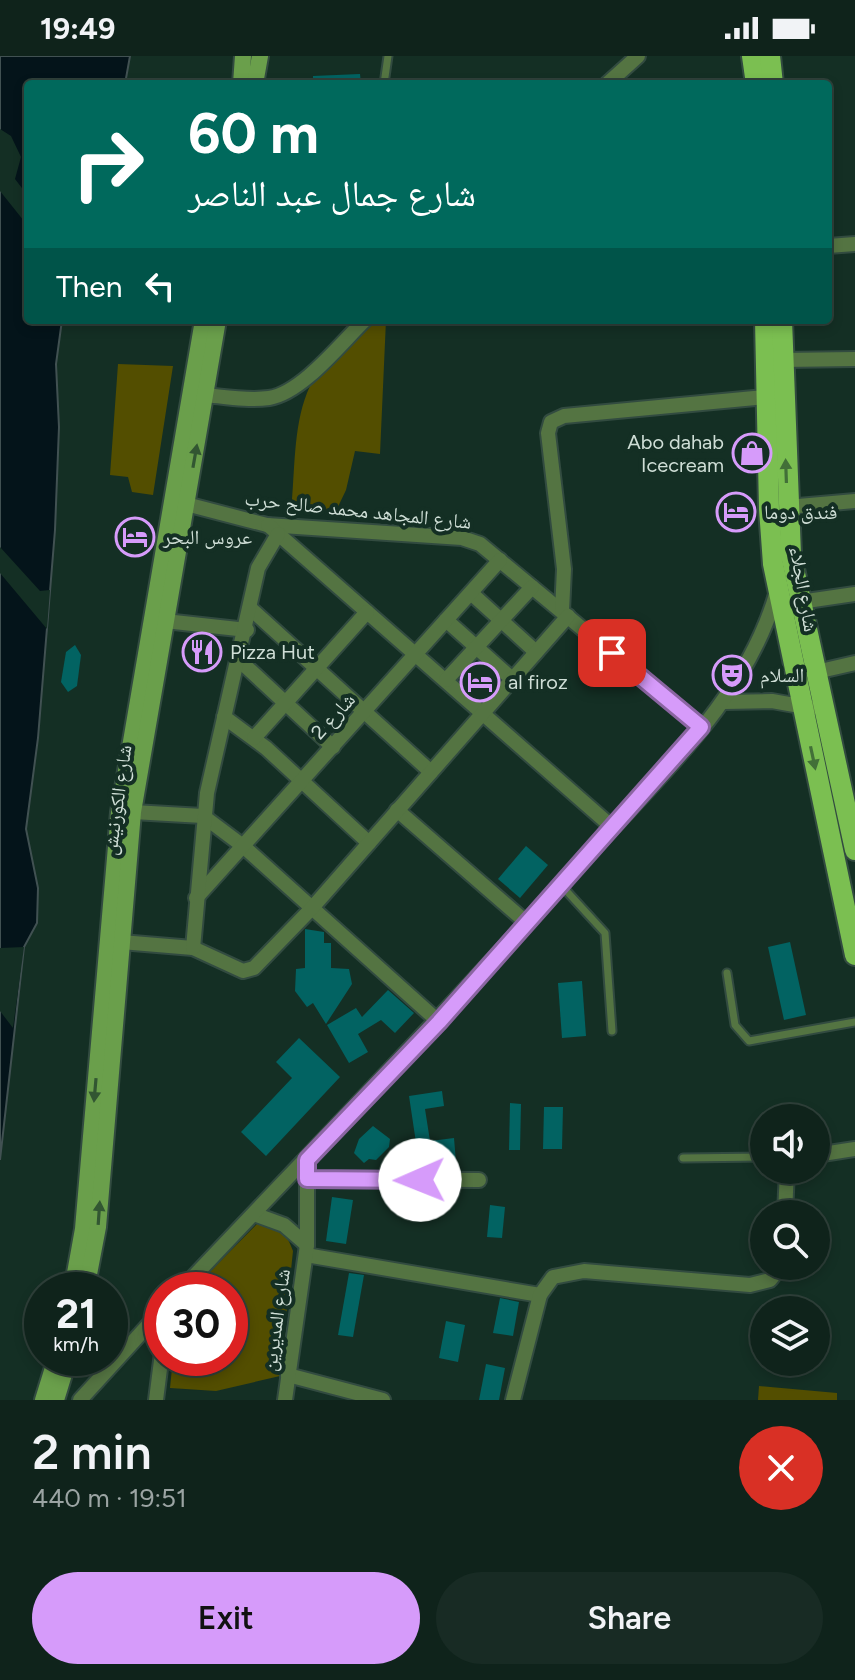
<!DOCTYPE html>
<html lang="en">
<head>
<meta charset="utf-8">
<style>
  :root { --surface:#0f231b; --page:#182b24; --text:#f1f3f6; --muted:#9ba4a3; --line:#2f403a; --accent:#d69bfa }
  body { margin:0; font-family:Figtree,"Noto Naskh Arabic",sans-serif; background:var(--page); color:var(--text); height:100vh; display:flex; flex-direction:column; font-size:30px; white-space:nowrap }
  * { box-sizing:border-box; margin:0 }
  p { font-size:26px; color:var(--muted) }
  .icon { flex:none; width:44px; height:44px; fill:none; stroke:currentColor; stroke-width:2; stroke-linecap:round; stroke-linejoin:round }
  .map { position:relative; height:1344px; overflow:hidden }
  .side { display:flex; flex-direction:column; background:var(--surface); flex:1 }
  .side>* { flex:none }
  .banner { position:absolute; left:24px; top:24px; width:808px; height:244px; border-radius:8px; box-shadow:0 4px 12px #0003,0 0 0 2px var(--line); background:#00695c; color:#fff; overflow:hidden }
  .tools { position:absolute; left:750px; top:1048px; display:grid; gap:16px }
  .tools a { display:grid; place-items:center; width:80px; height:80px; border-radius:50%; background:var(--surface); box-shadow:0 4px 12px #0003,0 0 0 2px var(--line); font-size:40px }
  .speed { position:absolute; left:24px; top:1216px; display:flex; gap:16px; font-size:40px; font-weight:700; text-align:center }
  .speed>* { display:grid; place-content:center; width:104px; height:104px; border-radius:50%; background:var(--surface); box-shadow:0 4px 12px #0003,0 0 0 2px var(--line); line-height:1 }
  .speed small { font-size:20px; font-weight:400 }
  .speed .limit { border:12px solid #d22; background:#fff; color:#111 }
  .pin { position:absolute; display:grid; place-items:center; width:68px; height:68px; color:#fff; margin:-34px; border-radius:16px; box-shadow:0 4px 12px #0006 }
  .me { position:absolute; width:88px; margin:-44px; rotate:269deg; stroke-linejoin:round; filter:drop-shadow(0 0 6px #0008) }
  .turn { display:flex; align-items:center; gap:28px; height:168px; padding:0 32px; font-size:36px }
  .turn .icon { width:104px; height:104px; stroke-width:2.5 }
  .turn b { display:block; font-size:56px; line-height:68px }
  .then { display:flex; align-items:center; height:76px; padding:0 32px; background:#0003; gap:16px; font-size:30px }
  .round { display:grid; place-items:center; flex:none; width:84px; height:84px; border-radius:42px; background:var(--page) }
  .head { display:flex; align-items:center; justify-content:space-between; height:136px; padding:0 32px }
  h1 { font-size:48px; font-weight:600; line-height:60px }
  .cta { display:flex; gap:16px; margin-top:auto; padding:16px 32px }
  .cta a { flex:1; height:92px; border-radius:48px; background:var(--accent); color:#111; font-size:32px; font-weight:600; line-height:92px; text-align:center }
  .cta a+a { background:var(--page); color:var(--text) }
  .status { display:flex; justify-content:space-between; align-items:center; height:56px; padding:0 40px; background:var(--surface); direction:ltr }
  .status svg { height:22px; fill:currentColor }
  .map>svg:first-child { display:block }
  .green { fill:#534e00 }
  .water { fill:#04141a; stroke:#415152; stroke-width:2 }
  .pier { fill:#142f24 }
  .building { fill:#026362 }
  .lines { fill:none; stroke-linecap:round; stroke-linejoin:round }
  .lane-casing { stroke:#324b40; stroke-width:11 }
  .street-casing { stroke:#324b40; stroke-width:18 }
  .secondary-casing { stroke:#324b40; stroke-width:20 }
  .primary-casing { stroke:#324b40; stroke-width:24 }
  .lane { stroke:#547442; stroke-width:7 }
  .street { stroke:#547442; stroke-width:14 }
  .secondary { stroke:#6a9f4b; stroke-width:16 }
  .primary { stroke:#7bbf51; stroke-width:20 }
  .oneway { fill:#325632 }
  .oneway2 { fill:#427038 }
  .route-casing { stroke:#8b65a2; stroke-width:20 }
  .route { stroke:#d69bfa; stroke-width:14 }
  .labels { text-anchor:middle; stroke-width:8; stroke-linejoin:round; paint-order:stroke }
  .poi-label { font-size:20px; fill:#cfded6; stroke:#142f24; text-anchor:start }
  .street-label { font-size:20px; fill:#cfded6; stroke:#142f24 }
</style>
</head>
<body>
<div class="status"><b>19:49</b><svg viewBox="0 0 49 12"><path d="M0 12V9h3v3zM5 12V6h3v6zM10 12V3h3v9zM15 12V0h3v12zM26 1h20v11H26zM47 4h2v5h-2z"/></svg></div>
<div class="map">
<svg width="855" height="1344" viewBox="0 0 855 1344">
  <rect width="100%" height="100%" fill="#142f24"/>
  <g class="green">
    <path d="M 374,264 L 386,264 L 380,398 L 355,395 L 346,434 L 336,455 L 291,455 C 295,418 293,372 307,337 C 318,309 353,285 374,264 Z"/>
    <path d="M 118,308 L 173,310 L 153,439 L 132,436 L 128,421 L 110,419 Z"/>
    <path d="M 257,1168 C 277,1168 287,1177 293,1195 L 280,1320 L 216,1335 L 170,1332 L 173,1302 L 230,1302 L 230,1234 L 192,1234 Z"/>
    <path d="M 759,1330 L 837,1337 L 837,1344 L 758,1344 Z"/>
  </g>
  <path class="water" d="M 0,0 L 130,0 L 125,28 L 28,28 L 28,264 L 62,264 L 56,308 L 59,371 L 55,474 L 38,682 L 26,773 L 38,832 L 37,867 L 24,891 L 0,1104 Z"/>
  <g class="pier">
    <path d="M 0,73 L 11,80 L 21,101 L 15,123 L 28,140 L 28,170 L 0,135 Z"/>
    <path d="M 0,491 L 40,535 L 50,534 L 47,573 L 0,517 Z"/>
    <path d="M 24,891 L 13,972 L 0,955 L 0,892 Z"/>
  </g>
  <g class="building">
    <path d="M 360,18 L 361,28 L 313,28 L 313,20 Z"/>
    <path d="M 75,589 L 81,599 L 77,630 L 68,636 L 61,626 L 66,596 Z"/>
    <path d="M 526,790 L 548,809 L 520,842 L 498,823 Z"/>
    <path d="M 305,873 L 324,876 L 324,887 L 331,887 L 331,912 L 349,913 L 352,928 L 326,968 L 313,947 L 307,951 L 295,935 L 296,913 L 305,912 Z"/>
    <path d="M 790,886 L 806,959 L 784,964 L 768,891 Z"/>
    <path d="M 582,925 L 586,980 L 562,982 L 558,927 Z"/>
    <path d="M 388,934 L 414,957 L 395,977 L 381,964 L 358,978 L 368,996 L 349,1007 L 327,969 L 356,952 L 362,961 Z"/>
    <path d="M 299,982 L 340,1021 L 266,1100 L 241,1076 L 292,1022 L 276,1006 Z"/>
    <path d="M 442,1035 L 444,1050 L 425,1053 L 430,1085 L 454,1082 L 456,1106 L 438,1108 L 437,1097 L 418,1100 L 409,1040 Z"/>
    <path d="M 510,1047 L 521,1048 L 520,1094 L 509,1094 Z"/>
    <path d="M 544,1051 L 563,1051 L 562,1093 L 543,1093 Z"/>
    <path d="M 373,1070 L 390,1083 L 389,1091 L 376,1104 L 369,1103 L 364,1107 L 354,1097 L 359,1083 Z"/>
    <path d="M 332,1141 L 353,1144 L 346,1188 L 326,1185 Z"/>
    <path d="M 490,1149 L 505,1151 L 502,1182 L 487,1181 Z"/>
    <path d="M 349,1217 L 364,1219 L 353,1281 L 338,1279 Z"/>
    <path d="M 500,1242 L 519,1246 L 513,1280 L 493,1277 Z"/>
    <path d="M 446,1265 L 465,1269 L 458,1306 L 439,1302 Z"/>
    <path d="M 486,1308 L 505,1312 L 499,1344 L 479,1344 Z"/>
  </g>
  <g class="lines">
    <g class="lane-casing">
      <g id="lane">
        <path d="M 384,28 L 388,0"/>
        <path d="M 561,829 L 605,877 L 612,975"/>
        <path d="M 727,917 L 735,969 L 749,985 L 855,966"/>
        <path d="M 683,1102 L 764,1101"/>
      </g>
    </g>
    <g class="street-casing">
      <g id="street">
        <path d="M 607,28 L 638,0"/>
        <path d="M 828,190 L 855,188"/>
        <path d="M 782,304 L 855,303"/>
        <path d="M 206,339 C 226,341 249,345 269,342 C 302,337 341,287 365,264"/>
        <path d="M 186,448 L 267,469 L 462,482 L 480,488 L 701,671"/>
        <path d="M 787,451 L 855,445"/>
        <path d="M 268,469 L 612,771"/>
        <path d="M 471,537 L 536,596"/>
        <path d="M 800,546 L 855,538"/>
        <path d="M 251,553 L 431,716"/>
        <path d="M 562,555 L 564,513 L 548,377 L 551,366 L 564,360 L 765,341"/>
        <path d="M 446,564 L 512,623"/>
        <path d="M 165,565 L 247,574"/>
        <path d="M 239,604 L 333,691"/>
        <path d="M 816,616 L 855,607"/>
        <path d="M 446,624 L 532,531"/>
        <path d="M 724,646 L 772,645 L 811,652"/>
        <path d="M 224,661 L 266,692 L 369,787"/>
        <path d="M 254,682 L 367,556"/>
        <path d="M 397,754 L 527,867"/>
        <path d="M 133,756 L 203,760 L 243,790 L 439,966"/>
        <path d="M 196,842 L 500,504"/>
        <path d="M 121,886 L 193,892 L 243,915 L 254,912 L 312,852 L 568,560"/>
        <path d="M 193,892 L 207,737 L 258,512 L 278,478"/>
        <path d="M 816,1099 L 855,1093"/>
        <path d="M 307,1123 L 479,1124"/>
        <path d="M 254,1158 L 284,1169 L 307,1189"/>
        <path d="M 785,1158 L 787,1114"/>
        <path d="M 306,1199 L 540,1239"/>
        <path d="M 181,1234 C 317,1090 453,950 585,802 C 658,720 747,643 777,535"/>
        <path d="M 288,1319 L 383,1344"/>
        <path d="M 80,1344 L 162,1254"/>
        <path d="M 156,1344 L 162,1297"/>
        <path d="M 285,1344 L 307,1189 L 307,1104"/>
        <path d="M 513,1344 L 540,1239 L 553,1221 L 584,1215 L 750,1229 L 770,1224 L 781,1210"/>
      </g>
    </g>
    <g class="secondary-casing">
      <g id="secondary">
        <path d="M 241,28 L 243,0"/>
        <path d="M 255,28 L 260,0"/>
        <path d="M 72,1234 L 83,1173 L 119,756 L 203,264"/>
        <path d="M 86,1234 L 98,1171 L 133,756 L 218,264"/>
        <path d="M 43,1344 L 56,1302"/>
        <path d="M 56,1344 L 69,1302"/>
      </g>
    </g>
    <g class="primary-casing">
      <g id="primary">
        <path d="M 752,0 L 756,28"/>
        <path d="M 770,0 L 773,28"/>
        <path d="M 765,264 L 769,453 L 773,508 L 855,899"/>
        <path d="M 782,264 L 791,499 L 855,794"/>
      </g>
    </g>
    <use href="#lane" class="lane"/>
    <use href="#street" class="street"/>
    <use href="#secondary" class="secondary"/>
    <use href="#primary" class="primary"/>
  </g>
  <defs><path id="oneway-solid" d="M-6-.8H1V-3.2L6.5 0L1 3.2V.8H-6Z" transform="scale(2)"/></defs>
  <g class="oneway">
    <use href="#oneway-solid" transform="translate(195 400) rotate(-80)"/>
    <use href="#oneway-solid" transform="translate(95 1034) rotate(95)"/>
    <use href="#oneway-solid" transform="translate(99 1157) rotate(-86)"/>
  </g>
  <g class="oneway2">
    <use href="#oneway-solid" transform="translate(786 415) rotate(-92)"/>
    <use href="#oneway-solid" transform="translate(813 702) rotate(78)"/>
  </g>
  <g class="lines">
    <g class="route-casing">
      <path id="route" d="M 420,1124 L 307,1123 L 307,1104 L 439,966 L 701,671 L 612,597"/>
    </g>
    <use href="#route" class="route"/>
  </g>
  <defs>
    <g id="shop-ring" transform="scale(2)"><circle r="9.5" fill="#142f24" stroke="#d69bfa" stroke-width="1.5"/><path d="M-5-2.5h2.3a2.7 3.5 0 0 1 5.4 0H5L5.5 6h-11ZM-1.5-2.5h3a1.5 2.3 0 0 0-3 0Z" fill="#d69bfa"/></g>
    <g id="hotel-ring" transform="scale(2)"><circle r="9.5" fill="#142f24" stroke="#d69bfa" stroke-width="1.5"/><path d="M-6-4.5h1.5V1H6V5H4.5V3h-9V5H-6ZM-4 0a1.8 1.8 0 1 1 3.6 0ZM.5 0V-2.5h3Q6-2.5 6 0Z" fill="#d69bfa"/></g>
    <g id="restaurant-ring" transform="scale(2)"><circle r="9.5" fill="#142f24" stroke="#d69bfa" stroke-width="1.5"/><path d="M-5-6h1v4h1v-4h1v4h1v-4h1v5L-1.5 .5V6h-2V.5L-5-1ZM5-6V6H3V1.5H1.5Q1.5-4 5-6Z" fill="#d69bfa"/></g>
    <g id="theatre-ring" transform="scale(2)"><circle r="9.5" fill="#142f24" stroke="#d69bfa" stroke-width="1.5"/><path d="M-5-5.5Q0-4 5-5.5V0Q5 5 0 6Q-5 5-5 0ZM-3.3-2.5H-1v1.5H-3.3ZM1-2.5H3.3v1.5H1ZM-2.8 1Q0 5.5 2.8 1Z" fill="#d69bfa"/></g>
  </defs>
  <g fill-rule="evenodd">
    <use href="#shop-ring" x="752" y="397"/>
    <use href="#hotel-ring" x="736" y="456"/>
    <use href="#hotel-ring" x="135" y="481"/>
    <use href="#restaurant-ring" x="202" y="596"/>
    <use href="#theatre-ring" x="732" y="619"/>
    <use href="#hotel-ring" x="480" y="626"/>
  </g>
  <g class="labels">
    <g class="poi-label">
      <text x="724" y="393" text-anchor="end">Abo dahab<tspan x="724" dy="23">Icecream</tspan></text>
      <text x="764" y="463">فندق دوما</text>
      <text x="163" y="488">عروس البحر</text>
      <text x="230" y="603">Pizza Hut</text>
      <text x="760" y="626">السلام</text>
      <text x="508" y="633">al firoz</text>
    </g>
    <g class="street-label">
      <text transform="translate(358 454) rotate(6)" y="7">شارع المجاهد محمد صالح حرب</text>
      <text transform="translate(804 533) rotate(80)" y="7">شارع الجلاء</text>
      <text transform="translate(333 660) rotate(-48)" y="7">شارع 2</text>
      <text transform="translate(117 744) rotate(-82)" y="7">شارع الكورنيش</text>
      <text transform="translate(276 1264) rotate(-82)" y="7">شارع المديرين</text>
    </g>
  </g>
</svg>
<div class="tools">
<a><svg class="icon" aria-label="sound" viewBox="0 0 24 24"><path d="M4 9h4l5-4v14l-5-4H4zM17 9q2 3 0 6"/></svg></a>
<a><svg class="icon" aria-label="search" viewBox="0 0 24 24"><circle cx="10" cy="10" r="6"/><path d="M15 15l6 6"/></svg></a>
<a><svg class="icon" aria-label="layers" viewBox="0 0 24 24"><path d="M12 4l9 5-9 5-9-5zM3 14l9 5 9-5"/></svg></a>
</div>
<div class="speed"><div>21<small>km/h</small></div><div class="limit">30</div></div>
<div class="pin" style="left:612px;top:597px;background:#d93025"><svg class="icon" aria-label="arrive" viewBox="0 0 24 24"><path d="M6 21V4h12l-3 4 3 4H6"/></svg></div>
<svg class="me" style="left:420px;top:1124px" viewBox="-20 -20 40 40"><circle r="19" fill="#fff"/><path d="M0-13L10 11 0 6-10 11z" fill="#d69bfa"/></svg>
<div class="banner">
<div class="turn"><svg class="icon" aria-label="right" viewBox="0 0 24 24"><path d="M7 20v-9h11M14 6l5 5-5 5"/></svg><div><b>60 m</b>شارع جمال عبد الناصر</div></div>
<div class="then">Then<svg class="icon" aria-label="left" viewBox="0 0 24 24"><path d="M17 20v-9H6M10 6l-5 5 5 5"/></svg></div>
</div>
</div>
<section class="side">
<div class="head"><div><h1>2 min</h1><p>440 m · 19:51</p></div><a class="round" style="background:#d93025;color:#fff"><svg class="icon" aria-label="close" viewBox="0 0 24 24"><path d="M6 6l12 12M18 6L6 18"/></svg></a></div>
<div class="cta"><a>Exit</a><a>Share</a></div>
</section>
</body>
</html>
